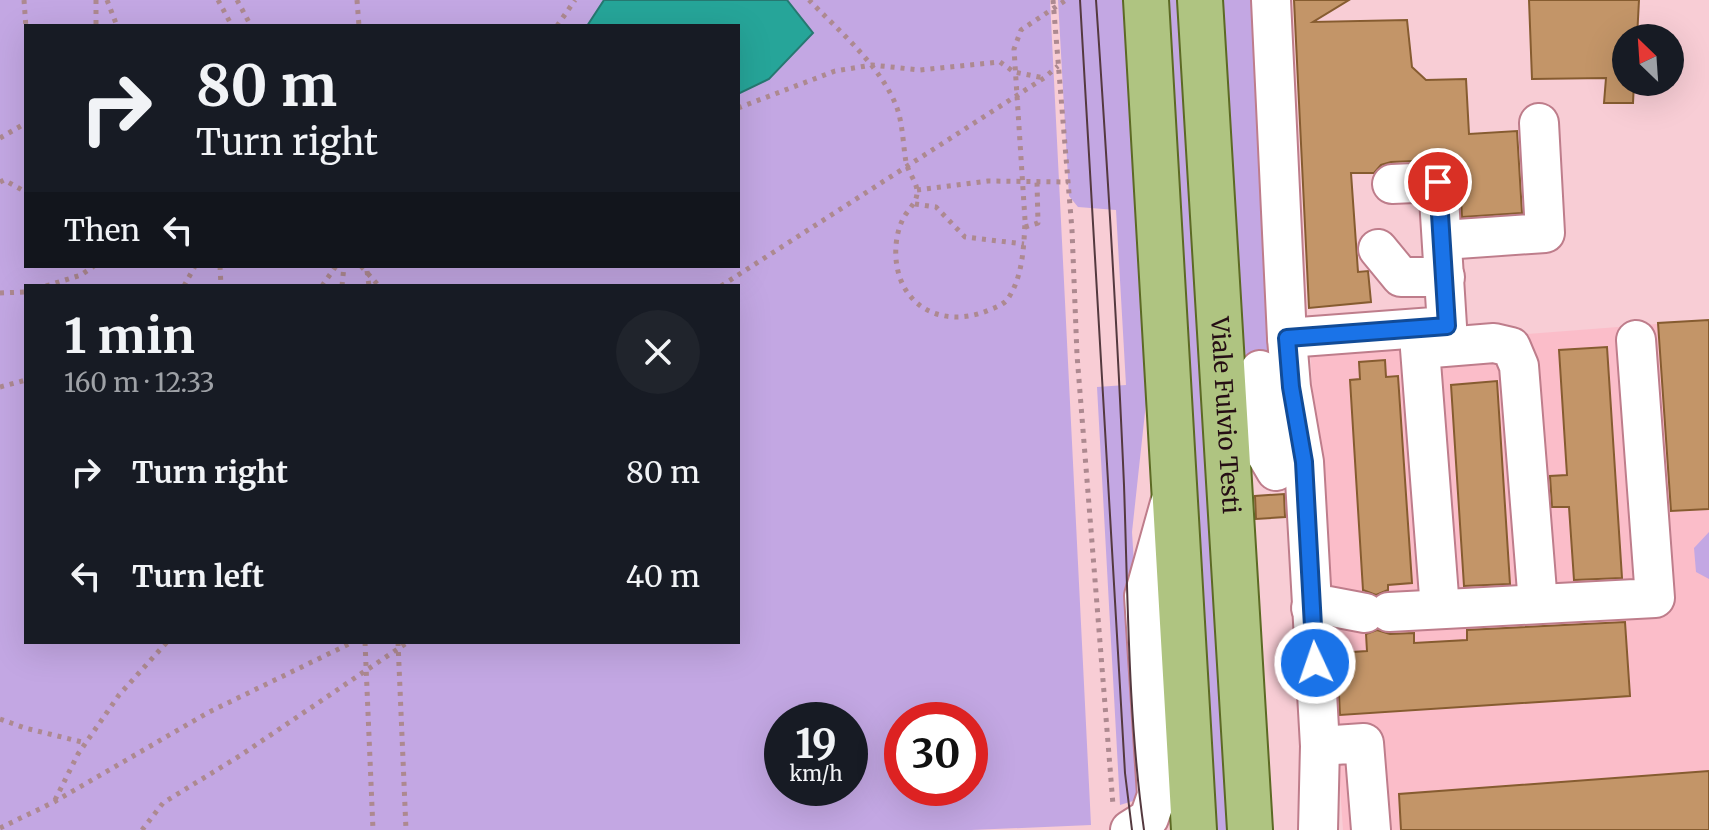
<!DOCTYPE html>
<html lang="en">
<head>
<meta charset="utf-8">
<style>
  :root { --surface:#171b24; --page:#20242c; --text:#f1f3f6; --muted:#9ea1a6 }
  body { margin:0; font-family:Merriweather,serif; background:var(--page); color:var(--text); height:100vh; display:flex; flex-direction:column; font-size:30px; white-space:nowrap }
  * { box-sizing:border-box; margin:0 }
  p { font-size:26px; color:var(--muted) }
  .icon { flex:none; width:44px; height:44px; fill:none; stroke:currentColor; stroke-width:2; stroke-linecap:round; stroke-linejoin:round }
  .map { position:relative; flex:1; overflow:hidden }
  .side { position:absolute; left:24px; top:284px; width:716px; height:360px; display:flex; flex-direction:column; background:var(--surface); border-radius:0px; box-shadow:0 8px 32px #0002 }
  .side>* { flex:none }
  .guide { position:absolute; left:24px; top:24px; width:716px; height:244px; border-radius:0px; box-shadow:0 8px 32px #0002; background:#171b24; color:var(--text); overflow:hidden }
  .needle { width:52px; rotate:335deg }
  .controls { position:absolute; left:1612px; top:24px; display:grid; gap:16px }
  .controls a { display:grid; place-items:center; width:72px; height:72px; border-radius:50%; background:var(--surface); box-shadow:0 8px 32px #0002; font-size:40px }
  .speed { position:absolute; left:764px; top:702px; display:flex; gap:16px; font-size:40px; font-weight:700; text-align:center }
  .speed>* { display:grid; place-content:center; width:104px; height:104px; border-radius:50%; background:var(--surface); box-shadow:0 8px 32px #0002; line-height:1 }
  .speed small { font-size:20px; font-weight:400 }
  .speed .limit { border:12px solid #d22; background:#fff; color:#111 }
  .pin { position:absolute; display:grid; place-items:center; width:68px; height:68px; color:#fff; margin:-34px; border:4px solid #fff; border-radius:50%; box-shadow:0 2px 8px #0007 }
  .me { position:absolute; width:88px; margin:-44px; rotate:357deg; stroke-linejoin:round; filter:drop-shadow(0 0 6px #0008) }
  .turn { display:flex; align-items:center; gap:28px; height:168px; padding:0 40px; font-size:36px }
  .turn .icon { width:104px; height:104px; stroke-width:2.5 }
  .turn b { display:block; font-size:56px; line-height:68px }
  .then { display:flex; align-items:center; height:76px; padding:0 40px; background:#0003; gap:16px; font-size:30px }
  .round { display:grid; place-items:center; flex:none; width:84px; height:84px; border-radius:42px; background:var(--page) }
  .overview { display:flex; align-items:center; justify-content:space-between; height:136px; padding:0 40px }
  h1 { font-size:48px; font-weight:700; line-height:60px }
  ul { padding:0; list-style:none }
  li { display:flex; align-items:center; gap:24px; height:104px; padding:0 40px }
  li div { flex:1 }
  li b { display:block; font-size:30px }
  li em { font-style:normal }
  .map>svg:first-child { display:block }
  .built { fill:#fbbdc9 }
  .green { fill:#c3a7e3; fill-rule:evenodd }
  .water { fill:#26a599; stroke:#267871; stroke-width:2 }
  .building { fill:#c39568; stroke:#865c30; stroke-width:2 }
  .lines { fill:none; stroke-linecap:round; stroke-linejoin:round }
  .minor-casing { stroke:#be7d8b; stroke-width:42 }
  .major-casing { stroke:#5c6a24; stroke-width:48 }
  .path { stroke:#ad8990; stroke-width:5; stroke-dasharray:4 6; stroke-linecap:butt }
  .minor { stroke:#fff; stroke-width:38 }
  .major { stroke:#afc481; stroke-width:44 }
  .tram { stroke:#54393f; stroke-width:2 }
  .path-bridge { stroke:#ad8990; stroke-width:5; stroke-dasharray:4 6; stroke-linecap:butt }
  .route-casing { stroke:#114b97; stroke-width:20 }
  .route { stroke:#1a73e8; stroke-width:14 }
  .labels { text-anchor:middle; stroke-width:6; stroke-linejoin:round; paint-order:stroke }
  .street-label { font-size:24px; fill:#250e14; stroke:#fbfbfb }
</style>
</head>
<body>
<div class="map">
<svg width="1709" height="830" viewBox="0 0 1709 830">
  <rect width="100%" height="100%" fill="#f8cdd5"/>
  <path class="built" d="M 1709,320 L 1709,830 L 1343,830 L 1310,351 Z"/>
  <g class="green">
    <path d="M 0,0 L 1050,0 L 1091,825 L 971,830 L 0,830 ZM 26,26 L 738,26 L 738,266 L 26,266 ZM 26,286 L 738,286 L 738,642 L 26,642 ZM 782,720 L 850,720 L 850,788 L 782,788 ZM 902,720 L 970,720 L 970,788 L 902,788 Z"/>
    <path d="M 1058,0 L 1123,0 L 1147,394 L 1132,532 L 1148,788 L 1146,797 L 1120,805 L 1097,387 L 1126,385 L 1116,210 L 1078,207 L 1069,196 Z"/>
    <path d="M 1166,0 L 1184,0 L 1232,830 L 1215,830 Z"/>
    <path d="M 1223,0 L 1258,0 L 1278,357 L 1243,358 Z"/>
    <path d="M 1709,532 L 1709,579 L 1696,572 L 1694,548 Z"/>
  </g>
  <path class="water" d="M 604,0 L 787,0 L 813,33 L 769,79 L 738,94 L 738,26 L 587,26 Z"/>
  <g class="building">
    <path d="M 1294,0 L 1349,0 L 1313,22 L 1407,20 L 1412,67 L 1426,80 L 1466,79 L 1469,134 L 1517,131 L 1522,213 L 1462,217 L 1460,180 L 1456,169 L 1447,162 L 1437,160 L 1391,162 L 1381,165 L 1374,173 L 1351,173 L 1358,272 L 1368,271 L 1371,302 L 1309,308 Z"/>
    <path d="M 1529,0 L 1639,0 L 1637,38 L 1626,38 L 1626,82 L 1634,82 L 1633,103 L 1604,103 L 1606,78 L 1532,79 Z"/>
    <path d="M 1709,320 L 1709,509 L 1671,511 L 1658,323 Z"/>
    <path d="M 1607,347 L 1622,578 L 1574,580 L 1569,507 L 1552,507 L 1550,476 L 1567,475 L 1559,350 Z"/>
    <path d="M 1385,360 L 1386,377 L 1398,376 L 1412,583 L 1388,585 L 1388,590 L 1376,595 L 1363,590 L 1350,380 L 1360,379 L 1359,362 Z"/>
    <path d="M 1497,381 L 1510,584 L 1464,586 L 1451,385 Z"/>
    <path d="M 1284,494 L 1285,517 L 1256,519 L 1255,496 Z"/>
    <path d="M 1625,622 L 1630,696 L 1340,715 L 1337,653 L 1367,651 L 1366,634 L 1377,630 L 1390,634 L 1414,633 L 1414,643 L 1467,640 L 1467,630 Z"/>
    <path d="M 1709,771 L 1709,830 L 1401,830 L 1399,794 Z"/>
  </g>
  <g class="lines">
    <g class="minor-casing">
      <g id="minor">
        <path d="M 1271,0 L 1287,338 L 1291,387 L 1304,462 L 1320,746 L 1318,830"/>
        <path d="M 1443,240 L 1545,233 L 1539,123"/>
        <path d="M 1378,249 L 1401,277 L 1445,277"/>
        <path d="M 1287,338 L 1447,326 L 1438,182 L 1392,184"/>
        <path d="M 1260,370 L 1266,454 L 1276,471"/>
        <path d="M 1311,608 L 1328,606 L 1365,613"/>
        <path d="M 1440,609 L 1420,349 L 1494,343 L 1511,347 L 1519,366 L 1538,604"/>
        <path d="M 1389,612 L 1655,598 L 1636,340"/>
        <path d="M 1320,746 L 1364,743 L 1371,830"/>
        <path d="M 1130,830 L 1149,818 L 1157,795 L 1144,596 L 1170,503"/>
      </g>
    </g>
    <g class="major-casing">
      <g id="major">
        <path d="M 1146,0 L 1194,830"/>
        <path id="s1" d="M 1200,0 L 1250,830"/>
      </g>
    </g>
    <g class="path">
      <path d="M 24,0 L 26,28"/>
      <path d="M 96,0 L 96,26"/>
      <path d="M 107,0 L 117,26"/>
      <path d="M 218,0 L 232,26"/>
      <path d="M 237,0 L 251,26"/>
      <path d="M 357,0 L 359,26"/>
      <path d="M 809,0 C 839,31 882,67 897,108 C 903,125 903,145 906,162 C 908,172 916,181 917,190 C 918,202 909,208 904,217 C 893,237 893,267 904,287 C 922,319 959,323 989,310 C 997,307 1005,304 1009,297 C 1023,275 1024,245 1025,220"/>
      <path d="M 1053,0 L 1072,230 L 1077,355 L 1113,805"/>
      <path d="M 557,26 L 575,0"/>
      <path d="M 738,108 L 835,71 L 872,65 L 920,70 L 1000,62 L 1014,72 L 1044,78"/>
      <path d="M 0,138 L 26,123"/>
      <path d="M 0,182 L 4,180 L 26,192"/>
      <path d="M 917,190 L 988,181 L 1068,182"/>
      <path d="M 915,204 L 936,207 L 965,237 L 1024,244"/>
      <path d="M 1025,227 L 1038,223 L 1037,182"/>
      <path d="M 220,266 L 221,286"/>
      <path d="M 361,266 L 379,286"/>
      <path d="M 367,271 L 369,286"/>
      <path d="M 46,286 L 81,275 L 94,266"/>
      <path d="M 184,286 L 195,266"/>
      <path d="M 322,286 L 336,266"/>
      <path d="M 342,286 L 344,266"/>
      <path d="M 721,286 L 1044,78 L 1058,66"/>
      <path d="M 0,293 L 26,292"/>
      <path d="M 0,387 L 26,380"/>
      <path d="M 365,642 L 373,830"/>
      <path d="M 398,642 L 406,830"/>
      <path d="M 0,719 L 25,728 L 86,743"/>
      <path d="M 55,800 L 78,754 L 119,695 L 167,642"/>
      <path d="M 0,828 L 54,802 L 209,712 L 353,642"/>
      <path d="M 142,830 L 163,803 L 241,755 L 408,642"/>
    </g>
    <use href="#minor" class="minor"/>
    <use href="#major" class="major"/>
    <g class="tram">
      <path d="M 1080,0 L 1125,773 L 1132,830"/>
      <path d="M 1096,0 C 1107,161 1117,323 1124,485 C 1128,600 1128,716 1144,830"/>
    </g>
    <path class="path-bridge" d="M 1025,220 L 1014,49 L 1021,30 L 1066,0"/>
  </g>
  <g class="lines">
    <g class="route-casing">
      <path id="route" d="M 1315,663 L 1304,462 L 1291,387 L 1287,338 L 1447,326 L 1438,182"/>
    </g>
    <use href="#route" class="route"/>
  </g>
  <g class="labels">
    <g class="street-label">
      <text dy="8" stroke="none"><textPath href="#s1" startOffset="416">Viale Fulvio Testi</textPath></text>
    </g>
  </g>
</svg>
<div class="controls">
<a><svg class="needle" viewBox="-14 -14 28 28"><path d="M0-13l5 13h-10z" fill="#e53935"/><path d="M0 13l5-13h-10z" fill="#9ea1a6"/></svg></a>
</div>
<div class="speed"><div>19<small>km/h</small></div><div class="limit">30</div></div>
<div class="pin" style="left:1438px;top:182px;background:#d93025"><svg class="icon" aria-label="arrive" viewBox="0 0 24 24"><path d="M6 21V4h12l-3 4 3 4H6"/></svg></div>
<svg class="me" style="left:1315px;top:663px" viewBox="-20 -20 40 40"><circle r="17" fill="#1a73e8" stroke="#fff" stroke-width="3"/><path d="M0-11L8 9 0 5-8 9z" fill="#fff"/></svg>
<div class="guide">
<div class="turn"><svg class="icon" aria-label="right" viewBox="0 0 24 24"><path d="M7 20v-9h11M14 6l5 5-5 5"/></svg><div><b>80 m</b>Turn right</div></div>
<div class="then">Then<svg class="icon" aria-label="left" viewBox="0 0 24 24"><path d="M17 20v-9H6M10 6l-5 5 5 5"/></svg></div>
</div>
<section class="side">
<div class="overview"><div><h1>1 min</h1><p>160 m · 12:33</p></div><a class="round"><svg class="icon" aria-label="close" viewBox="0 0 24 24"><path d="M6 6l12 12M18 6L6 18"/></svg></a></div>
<ul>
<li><svg class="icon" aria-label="right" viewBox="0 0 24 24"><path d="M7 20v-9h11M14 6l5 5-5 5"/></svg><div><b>Turn right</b></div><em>80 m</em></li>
<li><svg class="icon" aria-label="left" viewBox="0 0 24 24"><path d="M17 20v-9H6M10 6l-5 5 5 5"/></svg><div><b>Turn left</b></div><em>40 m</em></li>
</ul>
</section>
</div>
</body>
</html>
